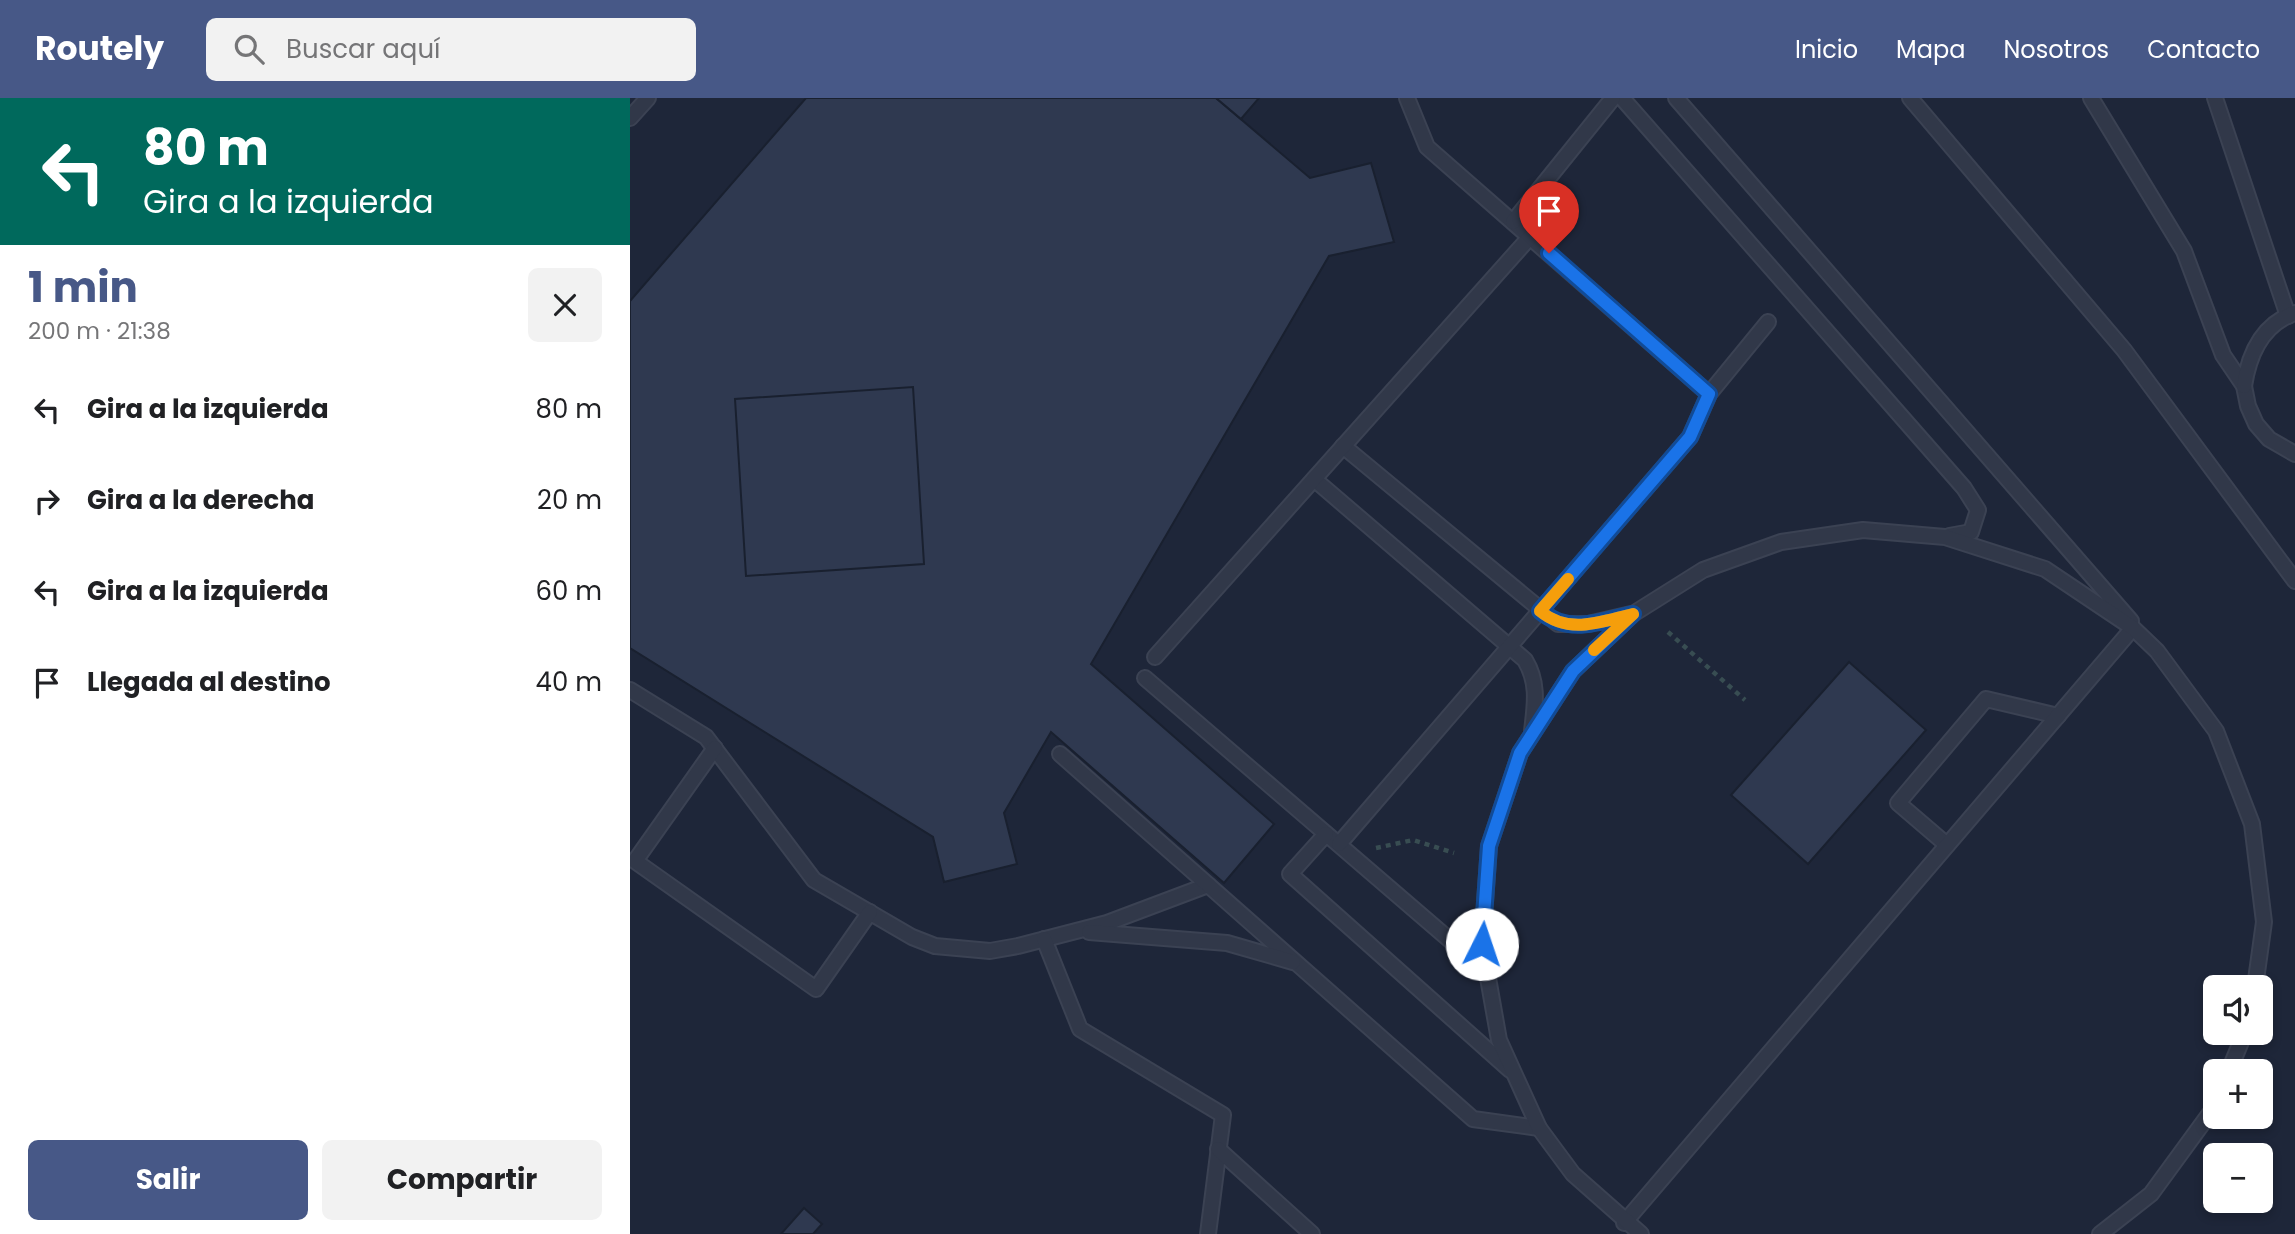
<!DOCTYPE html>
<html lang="es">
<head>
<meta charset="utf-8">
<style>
  :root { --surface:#fff; --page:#f2f2f2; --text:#202124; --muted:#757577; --accent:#475887 }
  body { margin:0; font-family:Poppins,sans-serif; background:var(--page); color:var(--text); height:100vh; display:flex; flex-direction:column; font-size:26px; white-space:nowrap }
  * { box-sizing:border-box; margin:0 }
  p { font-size:23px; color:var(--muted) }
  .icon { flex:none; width:38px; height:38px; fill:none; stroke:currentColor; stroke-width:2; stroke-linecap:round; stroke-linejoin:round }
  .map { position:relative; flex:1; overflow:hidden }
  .side { display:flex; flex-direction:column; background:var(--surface); width:630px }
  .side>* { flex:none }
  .guide { background:#00695c; color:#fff; overflow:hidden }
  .buttons { position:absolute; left:1573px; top:877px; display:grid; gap:14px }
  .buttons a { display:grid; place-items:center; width:70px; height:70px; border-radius:10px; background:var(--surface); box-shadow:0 4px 10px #0003; font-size:35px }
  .pin { position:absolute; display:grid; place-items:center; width:60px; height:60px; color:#fff; margin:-72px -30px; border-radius:50% 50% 50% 0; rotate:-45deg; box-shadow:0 0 7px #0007 }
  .pin .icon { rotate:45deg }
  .me { position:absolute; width:77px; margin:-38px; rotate:4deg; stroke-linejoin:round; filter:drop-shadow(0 0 5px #0008) }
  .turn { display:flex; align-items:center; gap:24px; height:147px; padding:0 28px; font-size:32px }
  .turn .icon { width:91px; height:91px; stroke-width:2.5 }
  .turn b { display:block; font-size:49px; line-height:60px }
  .round { display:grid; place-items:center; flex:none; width:74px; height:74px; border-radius:10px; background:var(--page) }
  .headline { display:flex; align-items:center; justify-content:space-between; height:119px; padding:0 28px }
  h1 { font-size:42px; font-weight:700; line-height:52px; color:var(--accent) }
  .primary-button { display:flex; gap:14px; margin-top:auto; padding:14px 28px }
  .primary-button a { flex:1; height:80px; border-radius:10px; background:var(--accent); color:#fff; font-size:28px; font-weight:700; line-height:80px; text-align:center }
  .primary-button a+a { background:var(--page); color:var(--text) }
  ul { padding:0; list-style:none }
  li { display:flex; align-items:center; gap:21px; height:91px; padding:0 28px }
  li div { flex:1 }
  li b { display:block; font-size:26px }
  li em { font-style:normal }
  header { display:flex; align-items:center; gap:42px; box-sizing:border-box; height:98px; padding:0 35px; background:var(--accent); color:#fff }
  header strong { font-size:33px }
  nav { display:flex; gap:38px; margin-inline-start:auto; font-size:24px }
  .search { width:490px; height:63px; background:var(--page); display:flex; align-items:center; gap:18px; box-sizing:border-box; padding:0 24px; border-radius:10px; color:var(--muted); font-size:26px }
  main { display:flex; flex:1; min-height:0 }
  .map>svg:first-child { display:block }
  .building { fill:#2f3950; stroke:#19202f; stroke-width:2 }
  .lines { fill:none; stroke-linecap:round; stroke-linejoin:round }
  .lane-casing { stroke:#3b4253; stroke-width:18 }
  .path { stroke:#384d52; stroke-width:4.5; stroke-dasharray:5 5; stroke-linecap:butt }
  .lane { stroke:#313849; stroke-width:14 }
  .route-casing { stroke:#114b97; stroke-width:18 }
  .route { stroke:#1a73e8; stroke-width:12 }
  .slow { stroke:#f59e0b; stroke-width:12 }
</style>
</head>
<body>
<header>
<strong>Routely</strong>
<div class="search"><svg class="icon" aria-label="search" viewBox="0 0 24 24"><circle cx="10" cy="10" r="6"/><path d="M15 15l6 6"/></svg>Buscar aquí</div>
<nav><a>Inicio</a><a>Mapa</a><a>Nosotros</a><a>Contacto</a></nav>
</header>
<main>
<section class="side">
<div class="guide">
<div class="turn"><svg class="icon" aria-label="left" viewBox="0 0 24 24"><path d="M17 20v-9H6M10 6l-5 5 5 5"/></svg><div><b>80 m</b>Gira a la izquierda</div></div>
</div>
<div class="headline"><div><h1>1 min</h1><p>200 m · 21:38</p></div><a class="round"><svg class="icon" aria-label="close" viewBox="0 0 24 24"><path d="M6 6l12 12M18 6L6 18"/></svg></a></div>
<ul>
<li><svg class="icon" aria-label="left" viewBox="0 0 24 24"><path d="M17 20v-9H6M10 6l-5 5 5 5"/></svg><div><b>Gira a la izquierda</b></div><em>80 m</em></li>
<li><svg class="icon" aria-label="right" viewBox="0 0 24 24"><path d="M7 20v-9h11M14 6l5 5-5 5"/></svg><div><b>Gira a la derecha</b></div><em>20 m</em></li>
<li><svg class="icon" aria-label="left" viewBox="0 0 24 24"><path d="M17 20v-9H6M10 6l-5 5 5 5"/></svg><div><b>Gira a la izquierda</b></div><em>60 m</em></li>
<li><svg class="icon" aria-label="arrive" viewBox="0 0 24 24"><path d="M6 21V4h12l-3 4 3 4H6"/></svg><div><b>Llegada al destino</b></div><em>40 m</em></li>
</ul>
<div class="primary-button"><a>Salir</a><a>Compartir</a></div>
</section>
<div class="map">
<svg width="1665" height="1136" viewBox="0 0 1665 1136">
  <rect width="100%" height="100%" fill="#1e2639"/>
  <g class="building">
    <path d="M 176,0 L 586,0 L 680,80 L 741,65 L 764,144 L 699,158 L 461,566 L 644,726 L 594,785 L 421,634 L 374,715 L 387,766 L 314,784 L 303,739 L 0,550 L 0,203 Z"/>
    <path d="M 586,0 L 629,0 L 611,21 Z"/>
    <path d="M 283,289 L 294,466 L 116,478 L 105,301 Z"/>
    <path d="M 1219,564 L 1296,632 L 1178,766 L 1101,697 Z"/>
    <path d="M 174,1110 L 192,1126 L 183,1136 L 151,1136 Z"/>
  </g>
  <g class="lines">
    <g class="lane-casing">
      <g id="lane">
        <path d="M 777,0 L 797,49 L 1079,296"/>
        <path d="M 992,0 L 1334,390 L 1348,412 L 1341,434 L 1319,438"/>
        <path d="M 1046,0 L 1501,523"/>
        <path d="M 1280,0 L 1494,252 L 1665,483"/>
        <path d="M 1461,0 L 1554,153 L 1593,257 L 1614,288 L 1618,308 L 1626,326 L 1639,341 L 1665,356"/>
        <path d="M 1585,0 L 1658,218"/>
        <path d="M 0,20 L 18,0"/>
        <path d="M 883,124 L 983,0"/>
        <path d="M 1614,288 C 1619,256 1632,226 1665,215"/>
        <path d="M 713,348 L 928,526 L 958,526 L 1001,516"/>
        <path d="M 684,381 L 895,562 C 909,585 905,607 902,633"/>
        <path d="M 525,559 L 900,139"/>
        <path d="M 515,580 L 857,874"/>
        <path d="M 0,592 L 76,639 L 184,782 L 282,839 L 305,848 L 360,853 L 388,848 L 477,825 L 578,787"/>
        <path d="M 85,650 L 5,763 L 186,891 L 240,814"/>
        <path d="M 430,656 L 843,1021 L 909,1030"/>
        <path d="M 696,736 L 660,776 L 880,972"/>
        <path d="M 709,746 L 1060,339 L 1079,296 L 1138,224"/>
        <path d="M 1317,747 L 1268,705 L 1356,601 L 1428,618"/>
        <path d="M 459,834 L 597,845 L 663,864"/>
        <path d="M 414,841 L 450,931 L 593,1017 L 578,1136"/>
        <path d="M 1599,973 L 1615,934"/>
        <path d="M 588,1051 L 682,1136"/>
        <path d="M 994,1125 L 1503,530"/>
        <path d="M 1011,1136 L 943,1076 L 909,1030 L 869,942 L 852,846 L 859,748 L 890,655 L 943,573 L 1003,516 L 1073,472 L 1151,444 L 1233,432 L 1315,439 L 1415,471 L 1503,530 L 1527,553 L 1586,633 L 1622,726 L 1634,824 L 1625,889"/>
        <path d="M 1470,1136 L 1521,1096 L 1586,1007"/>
      </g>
    </g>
    <g class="path">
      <path d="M 1038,534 L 1115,602"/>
      <path d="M 746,750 L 783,742 L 824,755"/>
    </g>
    <use href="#lane" class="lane"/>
  </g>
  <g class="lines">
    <g class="route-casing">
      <path id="route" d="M 852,846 L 859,748 L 890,655 L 943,573 L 1003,516 C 969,524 939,537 910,513 L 1060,339 L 1079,296 L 919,155"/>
    </g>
    <use href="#route" class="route"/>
    <path class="slow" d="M 938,481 L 910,513 C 939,537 969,524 1003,516 L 964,552"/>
  </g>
</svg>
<div class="buttons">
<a><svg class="icon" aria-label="sound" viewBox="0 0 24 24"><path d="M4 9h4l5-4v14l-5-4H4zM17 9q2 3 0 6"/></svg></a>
<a>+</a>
<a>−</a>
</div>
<div class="pin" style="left:919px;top:155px;background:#d93025"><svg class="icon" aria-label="arrive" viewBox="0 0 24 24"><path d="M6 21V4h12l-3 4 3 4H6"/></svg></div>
<svg class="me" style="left:852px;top:846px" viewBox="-20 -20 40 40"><circle r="19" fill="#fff"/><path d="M0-13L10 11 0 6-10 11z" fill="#1a73e8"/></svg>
</div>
</main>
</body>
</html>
